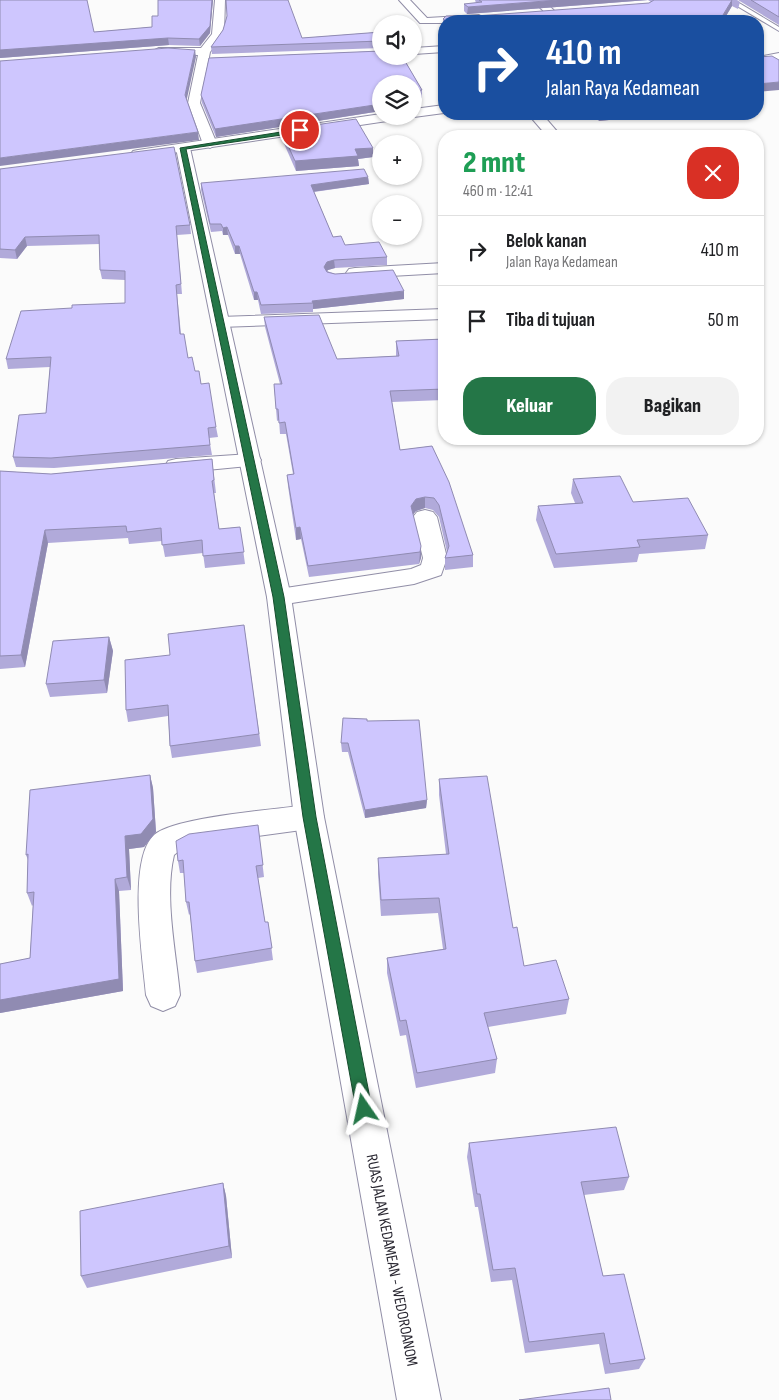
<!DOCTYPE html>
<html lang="id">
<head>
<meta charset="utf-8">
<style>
  :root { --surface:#fff; --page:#f2f2f2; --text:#202124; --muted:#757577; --line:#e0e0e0; --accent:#247647 }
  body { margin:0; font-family:"Sofia Sans Condensed",sans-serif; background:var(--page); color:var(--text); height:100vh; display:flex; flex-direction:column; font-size:19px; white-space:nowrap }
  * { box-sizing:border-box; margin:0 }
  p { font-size:16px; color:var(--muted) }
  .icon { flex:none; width:28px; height:28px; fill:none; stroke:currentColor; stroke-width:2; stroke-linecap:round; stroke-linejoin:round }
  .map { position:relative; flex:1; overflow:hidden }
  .sheet { position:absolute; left:438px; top:130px; width:326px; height:315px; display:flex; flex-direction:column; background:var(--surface); border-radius:20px; box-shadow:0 1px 4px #0004 }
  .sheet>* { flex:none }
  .banner { position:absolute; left:438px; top:15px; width:326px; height:105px; border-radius:20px; box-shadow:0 1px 4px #0004; background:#1a4fa0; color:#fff; overflow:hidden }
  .controls { position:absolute; left:372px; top:15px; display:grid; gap:10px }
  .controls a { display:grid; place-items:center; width:50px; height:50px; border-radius:50%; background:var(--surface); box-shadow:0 1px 4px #0004; font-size:25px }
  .pin { position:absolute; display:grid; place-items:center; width:42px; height:42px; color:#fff; margin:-21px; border:2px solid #fff; border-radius:50%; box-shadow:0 1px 5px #0007 }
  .me { position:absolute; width:55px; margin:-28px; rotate:349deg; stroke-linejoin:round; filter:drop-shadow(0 0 4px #0008) }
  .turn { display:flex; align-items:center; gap:18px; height:105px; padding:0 25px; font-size:22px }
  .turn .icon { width:65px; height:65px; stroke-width:2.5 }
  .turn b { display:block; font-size:35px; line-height:42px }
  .round { display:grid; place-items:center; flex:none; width:52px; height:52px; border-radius:20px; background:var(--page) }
  .overview { display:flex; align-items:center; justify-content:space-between; height:85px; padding:0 25px }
  h1 { font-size:30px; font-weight:800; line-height:38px; color:#1e9e55 }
  .primary-button { display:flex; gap:10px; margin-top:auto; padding:10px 25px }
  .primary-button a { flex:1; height:58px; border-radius:20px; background:var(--accent); color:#fff; font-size:20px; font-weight:800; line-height:58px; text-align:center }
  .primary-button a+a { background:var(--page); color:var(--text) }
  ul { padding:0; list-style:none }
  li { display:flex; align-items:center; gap:15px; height:70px; padding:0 25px; border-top:1px solid var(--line) }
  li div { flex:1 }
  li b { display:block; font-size:19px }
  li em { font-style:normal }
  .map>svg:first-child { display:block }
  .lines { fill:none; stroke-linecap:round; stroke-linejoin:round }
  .lane-casing { stroke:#918ea7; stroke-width:2 }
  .street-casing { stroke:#918ea7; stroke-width:2 }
  .secondary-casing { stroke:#918ea7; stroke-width:2 }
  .highway-casing { stroke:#918ea7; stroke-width:2 }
  .lane { fill:#fff; fill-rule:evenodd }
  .street { fill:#fff; fill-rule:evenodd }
  .secondary { fill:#fff; fill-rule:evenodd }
  .highway { fill:#fff; fill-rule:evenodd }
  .wall { fill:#b1aada }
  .shaded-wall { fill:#908bb2 }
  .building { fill:#cec6fe; stroke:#908bb2 }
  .route { fill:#247647; stroke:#174d2e }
  .labels { text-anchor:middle; stroke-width:4; stroke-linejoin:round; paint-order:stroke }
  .street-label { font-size:16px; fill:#2a2832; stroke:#fff }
</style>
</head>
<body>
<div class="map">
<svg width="779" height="1400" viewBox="0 0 779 1400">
  <rect width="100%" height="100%" fill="#fbfbfb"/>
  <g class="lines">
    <g class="lane-casing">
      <g id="lane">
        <path d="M 727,0 L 734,0 L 779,27 L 779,31 Z"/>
        <path d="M 670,114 L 677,114 L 681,117 L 676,118 Z"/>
      </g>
    </g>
    <g class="street-casing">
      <g id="street">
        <path d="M 215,0 L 225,0 L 224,34 L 210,52 L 200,103 L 217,144 L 210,148 L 203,144 L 188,103 L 198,55 L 159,54 L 153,51 L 159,48 L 201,48 L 212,34 Z"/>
        <path d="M 399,0 L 410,0 L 427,18 L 479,15 L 484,18 L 479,21 L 444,21 L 444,23 L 420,23 Z"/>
        <path d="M 532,0 L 543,0 L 565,21 L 554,21 Z"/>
        <path d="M 444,46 L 444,52 L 414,54 L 414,48 Z"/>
        <path d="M 528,114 L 542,114 L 561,136 L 547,136 Z"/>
        <path d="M 444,263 L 444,273 L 355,278 L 349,277 L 346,273 L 349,269 L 355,268 Z"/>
        <path d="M 444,309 L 444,319 L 220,327 L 214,326 L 211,322 L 214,318 L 220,317 Z"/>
        <path d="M 250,454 L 258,455 L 261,460 L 258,465 L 176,473 L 168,471 L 165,466 L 168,461 L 176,459 Z"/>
        <path d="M 425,510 L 433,512 L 437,517 L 447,558 L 441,575 L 414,584 L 279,605 L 270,603 L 267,597 L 270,591 L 279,589 L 411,569 L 421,565 L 423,558 L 413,517 L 417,512 Z"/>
        <path d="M 309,805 L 320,809 L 324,817 L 320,825 L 309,829 L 191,845 L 184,847 L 174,855 C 164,897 176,952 180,995 L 175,1006 L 163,1011 L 151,1006 L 146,995 C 143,960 127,860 154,835 C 174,817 278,809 309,805 Z"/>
      </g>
    </g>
    <g class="secondary-casing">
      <path id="secondary" d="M 183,144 L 190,148 L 291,597 L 324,817 L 441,1400 L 397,1400 L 294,817 L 267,597 L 176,148 Z"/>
    </g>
    <g class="highway-casing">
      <g id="highway">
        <path d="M 779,53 L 779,61 L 758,63 L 758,57 Z"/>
        <path d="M 444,105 L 444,113 L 414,117 L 411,116 L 414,116 L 414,109 Z"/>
        <path d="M 381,114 L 381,116 L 400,116 L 394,120 L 138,158 L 133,157 L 131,154 L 133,151 L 138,150 Z"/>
      </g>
    </g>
    <use href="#lane" class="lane"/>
    <use href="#street" class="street"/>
    <use href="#secondary" class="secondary"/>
    <use href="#highway" class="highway"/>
  </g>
  <g class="wall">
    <path d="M 0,0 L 94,32 L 152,27 L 158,16 L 158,0 L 213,0 L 210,33 L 200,46 L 169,45 L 0,58 Z"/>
    <path d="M 475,0 L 737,0 L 740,2 L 738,9 L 732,6 L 723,21 L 444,21 L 444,27 L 443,26 L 443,19 L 649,3 L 651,2 L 648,0 L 467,14 L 464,11 L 464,4 L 476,3 Z"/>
    <path d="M 738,0 L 779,0 L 779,25 Z"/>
    <path d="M 227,16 L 302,38 L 381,32 L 381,48 L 212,54 L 211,47 L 223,30 Z"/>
    <path d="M 381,51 L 381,56 L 402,56 L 422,90 L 422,98 L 414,98 L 414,84 L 381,84 L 381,111 L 216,137 L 202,103 L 201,95 L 209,58 Z"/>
    <path d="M 548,114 L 669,114 L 599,121 L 590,114 L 553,118 Z"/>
    <path d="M 281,130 L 373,148 L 373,157 L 358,159 L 359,166 L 296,171 L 282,139 Z"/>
    <path d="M 0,169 L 190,225 L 191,234 L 177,235 L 182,294 L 177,294 L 181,334 L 188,358 L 201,384 L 216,427 L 218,437 L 209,438 L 212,455 L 54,468 L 16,467 L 13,457 L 46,413 L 50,367 L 8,369 L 6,359 L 72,308 L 125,303 L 125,280 L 102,279 L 100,270 L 100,244 L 27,246 L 17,259 L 0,258 Z"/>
    <path d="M 368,177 L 369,184 L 314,192 L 333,237 L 345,245 L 387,257 L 387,265 L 335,268 L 328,270 L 327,271 L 404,299 L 313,309 L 313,312 L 261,314 L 258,300 L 254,300 L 240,254 L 235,254 L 228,235 L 223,235 L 222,231 L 211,232 L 201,190 L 201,183 Z"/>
    <path d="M 264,317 L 337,359 L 396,356 L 396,341 L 444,339 L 444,400 L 392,402 L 400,450 L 432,446 L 473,555 L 473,567 L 445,570 L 445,558 L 447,552 L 439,517 L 433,510 L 425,508 L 416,511 L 413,514 L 421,558 L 419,564 L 309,577 L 301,539 L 296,540 L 288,486 L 287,475 L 293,474 L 286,434 L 280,434 L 279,420 L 277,421 L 274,384 L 280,384 L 265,327 Z"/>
    <path d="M 212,459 L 216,493 L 214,493 L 219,529 L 240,527 L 245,564 L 205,568 L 203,553 L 165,557 L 162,541 L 129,544 L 128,538 L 48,543 L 25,667 L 0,669 L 0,471 L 51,474 Z"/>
    <path d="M 573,479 L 633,502 L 708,535 L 705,549 L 639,554 L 637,562 L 554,568 L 536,520 L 538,506 L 575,503 L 571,493 Z"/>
    <path d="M 244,625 L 261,746 L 172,758 L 170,746 L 168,716 L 128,722 L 126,710 L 170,655 Z"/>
    <path d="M 109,637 L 113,651 L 107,693 L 50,697 L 46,684 Z"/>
    <path d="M 367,721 L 427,800 L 426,808 L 365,818 L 348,752 L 342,752 L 341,743 Z"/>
    <path d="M 150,775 L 153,788 L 156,832 L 144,847 L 129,849 L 131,890 L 119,891 L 123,991 L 0,1013 L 0,964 L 30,958 L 33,905 L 32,906 L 27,893 L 28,860 L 26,855 Z"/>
    <path d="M 439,779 L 513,928 L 524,966 L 569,999 L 566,1014 L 488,1027 L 497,1059 L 495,1073 L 416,1088 L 406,1035 L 400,1036 L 387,973 L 387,958 L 443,949 L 438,913 L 381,916 L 378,874 L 378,858 L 446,854 L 439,795 Z"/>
    <path d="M 258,825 L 264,877 L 258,878 L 265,922 L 268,922 L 273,960 L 197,973 L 195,961 L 190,914 L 189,915 L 186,902 L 184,873 L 180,873 L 178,861 Z"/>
    <path d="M 469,1143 L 629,1177 L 624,1190 L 584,1195 L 603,1276 L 645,1359 L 639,1369 L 605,1374 L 599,1344 L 525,1353 L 512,1280 L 491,1282 L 478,1207 L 475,1207 L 467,1157 Z"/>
    <path d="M 223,1183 L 226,1196 L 232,1258 L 87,1288 L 81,1276 Z"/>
  </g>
  <g class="shaded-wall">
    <path d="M 212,0 L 213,0 L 210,33 L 200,46 L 199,39 Z"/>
    <path d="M 558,0 L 648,0 L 467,14 L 468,7 Z"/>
    <path d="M 732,0 L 732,6 L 723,21 L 720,21 Z"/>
    <path d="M 168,38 L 169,45 L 0,58 L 0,50 Z"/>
    <path d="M 195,50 L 196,57 L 186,103 L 185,95 Z"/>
    <path d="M 779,82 L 779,90 L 758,92 L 758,84 Z"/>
    <path d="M 381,104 L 381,111 L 216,137 L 215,129 Z"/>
    <path d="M 553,114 L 590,114 L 553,118 Z"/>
    <path d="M 600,114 L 669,114 L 599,121 Z"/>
    <path d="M 198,132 L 199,140 L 0,166 L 0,158 Z"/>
    <path d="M 373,148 L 373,157 L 358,159 L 359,166 L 296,171 L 295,161 L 355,149 Z"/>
    <path d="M 368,177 L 369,184 L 311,192 L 311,185 Z"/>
    <path d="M 227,227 L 228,235 L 223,235 L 223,228 Z"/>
    <path d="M 25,237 L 27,246 L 17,259 L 15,250 Z"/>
    <path d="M 235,246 L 239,246 L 240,254 L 235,254 Z"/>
    <path d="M 334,260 L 335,268 L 328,270 L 324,275 L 324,267 L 327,262 Z"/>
    <path d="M 404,291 L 404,299 L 313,309 L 313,303 L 312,301 Z"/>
    <path d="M 254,292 L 257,292 L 258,300 L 254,300 Z"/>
    <path d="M 425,497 L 425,508 L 416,511 L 411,517 L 411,506 L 416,499 Z"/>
    <path d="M 300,527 L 301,539 L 296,540 L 296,528 Z"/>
    <path d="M 45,530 L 48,543 L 25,667 L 21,655 Z"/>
    <path d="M 421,546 L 421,558 L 419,564 L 420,552 Z"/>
    <path d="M 109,637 L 113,651 L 107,693 L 104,680 Z"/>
    <path d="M 150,775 L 153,788 L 156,832 L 144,847 L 129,849 L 131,890 L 127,877 L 125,836 Z"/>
    <path d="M 427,800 L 426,808 L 365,818 L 365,810 Z"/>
    <path d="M 115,879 L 119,891 L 123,991 L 0,1013 L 0,1000 Z"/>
    <path d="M 223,1183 L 226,1196 L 232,1258 L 229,1246 Z"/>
  </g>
  <g class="building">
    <path d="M 0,0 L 87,0 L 94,32 L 152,27 L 152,16 L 158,16 L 158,0 L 212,0 L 210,26 L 199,39 L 168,38 L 0,50 Z"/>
    <path d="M 226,0 L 288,0 L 302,38 L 381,32 L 381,41 L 211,47 L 223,30 L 227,16 Z"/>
    <path d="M 479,0 L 558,0 L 468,7 L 464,4 L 482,2 Z"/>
    <path d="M 654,0 L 732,0 L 720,20 L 722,21 L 446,21 L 443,19 L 446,16 L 476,16 L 649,3 Z"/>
    <path d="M 751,0 L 779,0 L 779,17 Z"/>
    <path d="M 758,46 L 760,47 L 758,49 L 758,57 L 772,56 L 779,60 L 779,82 L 758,84 Z"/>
    <path d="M 168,48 L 195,50 L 185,95 L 198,132 L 0,158 L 0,61 Z"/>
    <path d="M 381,51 L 381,56 L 402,56 L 422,90 L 414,91 L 414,84 L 381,84 L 381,104 L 215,129 L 201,95 L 209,58 Z"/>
    <path d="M 356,119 L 373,148 L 355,149 L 358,156 L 295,161 L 281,130 Z"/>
    <path d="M 174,147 L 190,225 L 176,226 L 181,284 L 176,285 L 180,334 L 184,334 L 188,358 L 192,357 L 195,371 L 199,371 L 201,384 L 209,383 L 216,427 L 208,428 L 210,445 L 51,458 L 13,457 L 19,415 L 46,413 L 51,357 L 6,359 L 21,311 L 72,308 L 72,305 L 125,303 L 125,271 L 100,270 L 99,235 L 25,237 L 15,250 L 0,249 L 0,169 Z"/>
    <path d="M 364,169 L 368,177 L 311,185 L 333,237 L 341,236 L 345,245 L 379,242 L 387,257 L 334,260 L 327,262 L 324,267 L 327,272 L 335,274 L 393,270 L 404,291 L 312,301 L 313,303 L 261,305 L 257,292 L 254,292 L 239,246 L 235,246 L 227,227 L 223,228 L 221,224 L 210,224 L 201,183 Z"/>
    <path d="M 319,315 L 337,359 L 399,356 L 396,341 L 444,339 L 444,389 L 390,391 L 400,450 L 432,446 L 449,482 L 473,555 L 445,558 L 449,546 L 439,505 L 434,498 L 425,497 L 416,499 L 411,506 L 421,546 L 420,552 L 308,566 L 300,527 L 296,528 L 287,475 L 294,474 L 285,422 L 279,423 L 278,409 L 276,409 L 274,384 L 282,384 L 264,317 Z"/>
    <path d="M 212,459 L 214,480 L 212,481 L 219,529 L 240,527 L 244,552 L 203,556 L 202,540 L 162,545 L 161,528 L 127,532 L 126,526 L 45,530 L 21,655 L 0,656 L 0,471 L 51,474 Z"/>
    <path d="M 620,476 L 633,502 L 688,498 L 708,535 L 637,540 L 640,547 L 556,554 L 538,506 L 583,503 L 573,479 Z"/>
    <path d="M 244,625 L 259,734 L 170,746 L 168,705 L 126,710 L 125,660 L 170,655 L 168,634 Z"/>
    <path d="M 109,637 L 104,680 L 46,684 L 53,641 Z"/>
    <path d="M 343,718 L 367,719 L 367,721 L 419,720 L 427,800 L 365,810 L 348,743 L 341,743 Z"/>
    <path d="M 150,775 L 153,819 L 141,834 L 125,836 L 127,877 L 115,879 L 119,979 L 0,1000 L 0,964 L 30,958 L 34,892 L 27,893 L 28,854 L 26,855 L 30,790 Z"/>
    <path d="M 487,776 L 513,928 L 517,927 L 524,966 L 556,960 L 569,999 L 484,1013 L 497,1059 L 417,1073 L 406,1020 L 400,1021 L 387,958 L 446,949 L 439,898 L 381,900 L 378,858 L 449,854 L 439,779 Z"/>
    <path d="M 258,825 L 263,865 L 256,866 L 265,922 L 268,922 L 272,948 L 195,961 L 189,902 L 186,902 L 183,860 L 178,861 L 176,841 L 189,834 Z"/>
    <path d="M 616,1127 L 629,1177 L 581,1182 L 603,1276 L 624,1274 L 645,1359 L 610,1364 L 604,1333 L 529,1342 L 515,1268 L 493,1270 L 480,1194 L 477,1194 L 469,1143 Z"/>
    <path d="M 223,1183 L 229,1246 L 81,1276 L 80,1211 Z"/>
    <path d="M 609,1388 L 611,1400 L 519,1400 Z"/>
  </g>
  <path class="route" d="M 300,129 L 302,132 L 186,149 L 284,597 L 316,817 L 372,1109 L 370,1114 L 364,1116 L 359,1114 L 356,1109 L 303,817 L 273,597 L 180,148 Z"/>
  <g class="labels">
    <g class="street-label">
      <text transform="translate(393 1260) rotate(79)" y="6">RUAS JALAN KEDAMEAN - WEDOROANOM</text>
    </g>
  </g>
</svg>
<div class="controls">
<a><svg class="icon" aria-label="sound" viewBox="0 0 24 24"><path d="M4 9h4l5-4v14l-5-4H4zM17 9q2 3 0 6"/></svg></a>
<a><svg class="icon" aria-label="layers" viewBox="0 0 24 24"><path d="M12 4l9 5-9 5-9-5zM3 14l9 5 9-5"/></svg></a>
<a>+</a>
<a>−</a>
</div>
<div class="pin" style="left:300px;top:130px;background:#d93025"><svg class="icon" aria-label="arrive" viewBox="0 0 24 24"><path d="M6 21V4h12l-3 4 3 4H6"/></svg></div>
<svg class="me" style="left:364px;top:1109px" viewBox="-20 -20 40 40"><path d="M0-17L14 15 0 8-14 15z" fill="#247647" stroke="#fff" stroke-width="4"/></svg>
<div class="banner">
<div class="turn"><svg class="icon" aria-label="right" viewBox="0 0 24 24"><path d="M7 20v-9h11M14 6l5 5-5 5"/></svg><div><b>410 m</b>Jalan Raya Kedamean</div></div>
</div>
<section class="sheet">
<div class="overview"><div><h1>2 mnt</h1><p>460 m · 12:41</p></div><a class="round" style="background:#d93025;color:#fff"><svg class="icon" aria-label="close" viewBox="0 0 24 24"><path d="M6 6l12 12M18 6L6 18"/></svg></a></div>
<ul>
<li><svg class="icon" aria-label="right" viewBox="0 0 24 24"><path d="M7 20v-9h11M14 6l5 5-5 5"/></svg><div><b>Belok kanan</b><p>Jalan Raya Kedamean</p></div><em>410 m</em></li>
<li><svg class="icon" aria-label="arrive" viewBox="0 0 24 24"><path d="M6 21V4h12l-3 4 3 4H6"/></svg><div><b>Tiba di tujuan</b></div><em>50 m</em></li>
</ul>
<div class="primary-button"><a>Keluar</a><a>Bagikan</a></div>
</section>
</div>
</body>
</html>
